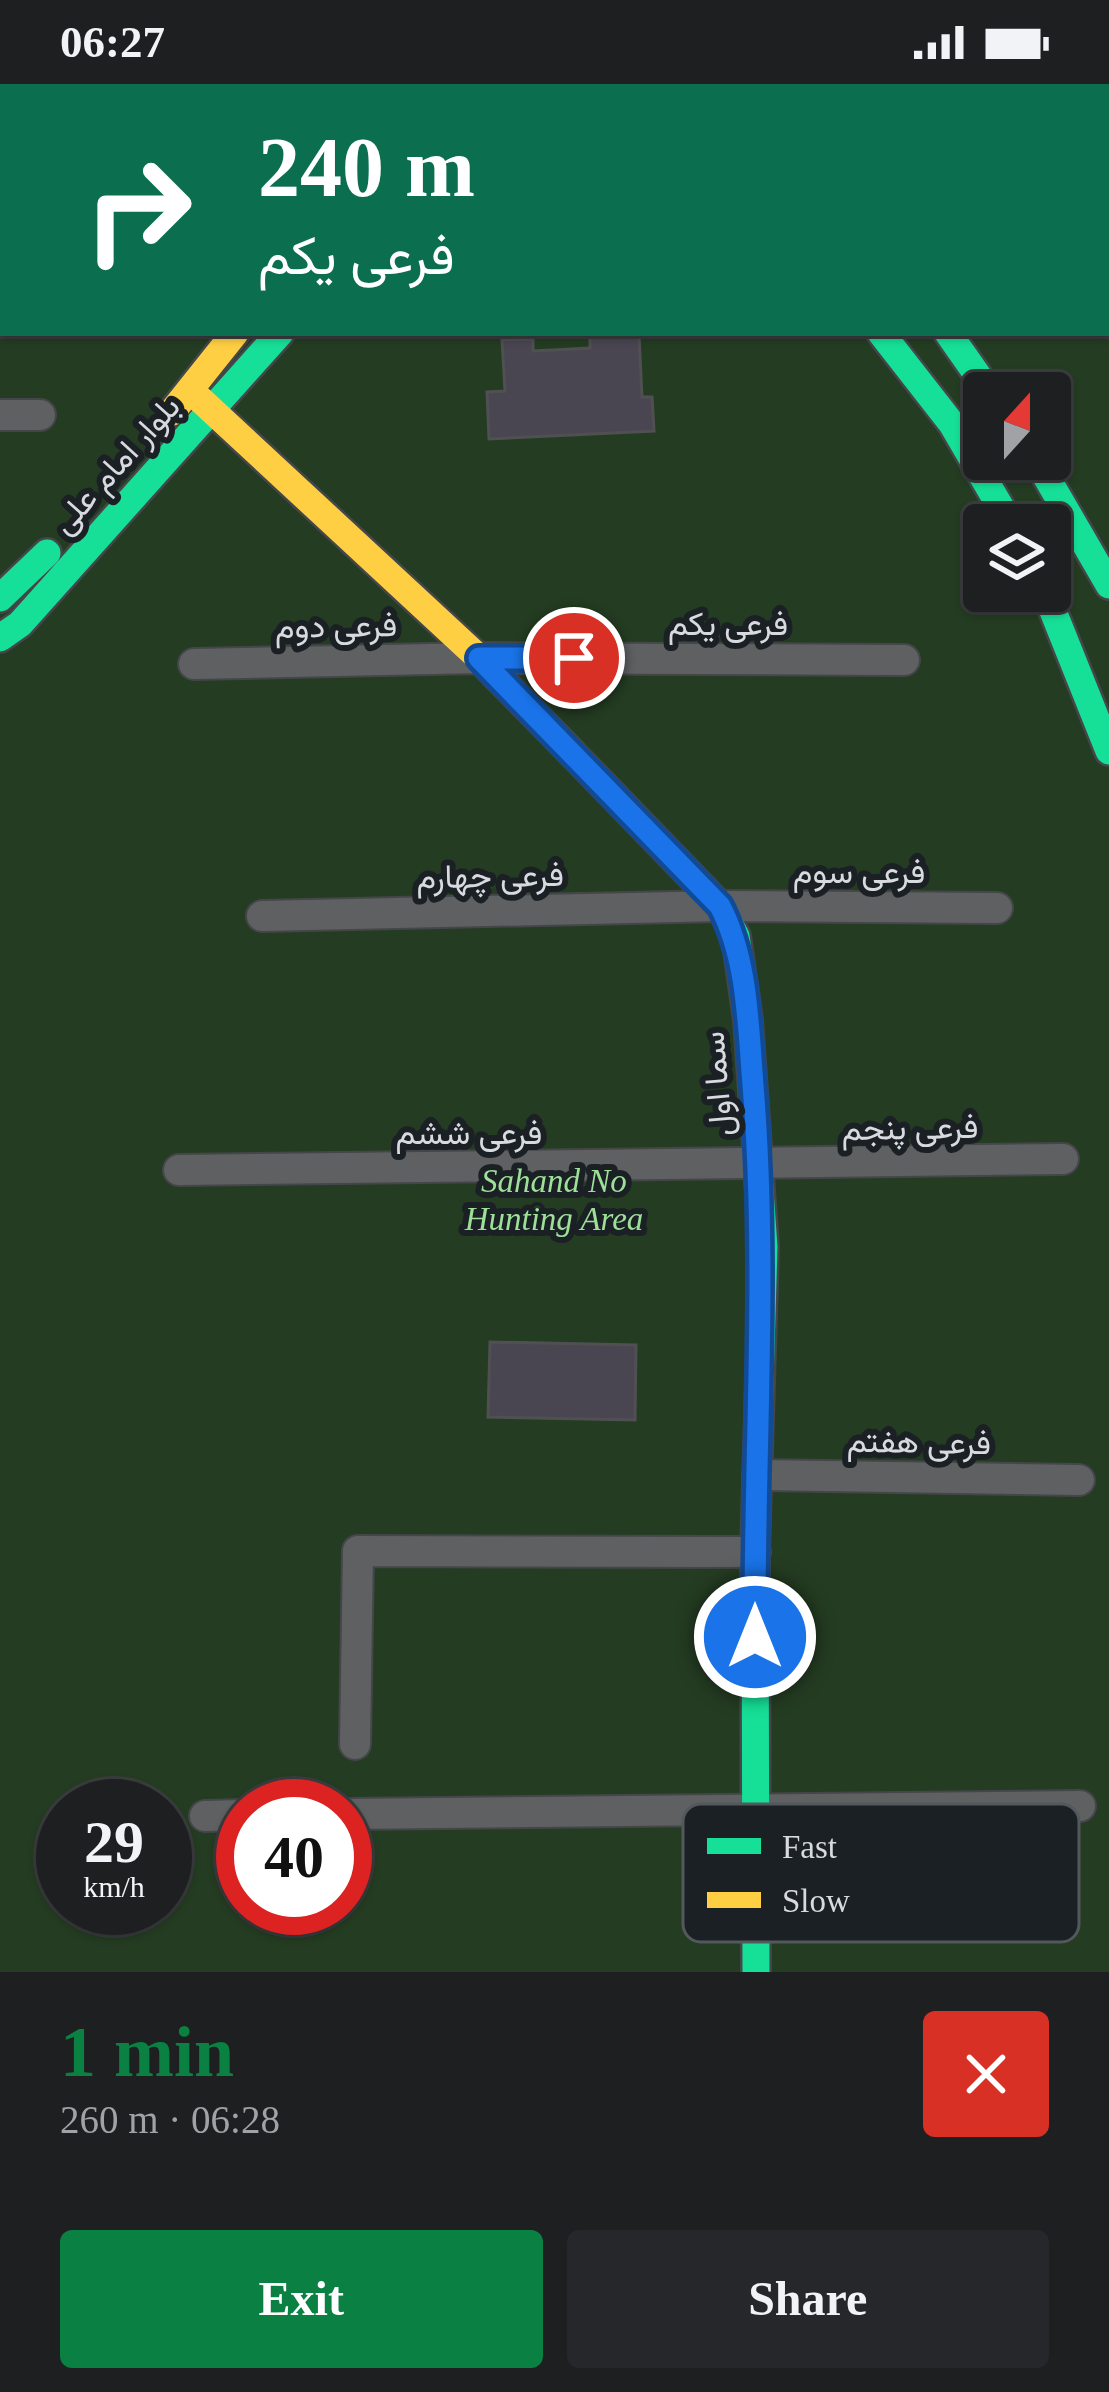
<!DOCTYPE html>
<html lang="en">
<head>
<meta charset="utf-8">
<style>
  :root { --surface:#1d1f21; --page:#25272a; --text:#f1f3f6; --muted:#a0a2a5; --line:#3b3d3f; --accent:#0b8043 }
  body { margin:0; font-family:"Times New Roman",Vazirmatn,serif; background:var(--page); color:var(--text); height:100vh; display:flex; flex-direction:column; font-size:45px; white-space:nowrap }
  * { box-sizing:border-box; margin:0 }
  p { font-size:39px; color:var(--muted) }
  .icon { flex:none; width:66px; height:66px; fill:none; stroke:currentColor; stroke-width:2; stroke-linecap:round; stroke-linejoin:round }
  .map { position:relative; height:1888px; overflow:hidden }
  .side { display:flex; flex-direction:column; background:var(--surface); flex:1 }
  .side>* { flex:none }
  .banner { position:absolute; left:0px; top:0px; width:1110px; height:252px; box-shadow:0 3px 9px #0004,0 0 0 3px var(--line); background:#0b6e4f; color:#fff; overflow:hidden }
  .needle { width:78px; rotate:21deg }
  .fabs { position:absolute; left:963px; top:288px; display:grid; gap:24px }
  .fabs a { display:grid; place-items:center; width:108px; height:108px; border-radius:12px; background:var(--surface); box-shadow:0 3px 9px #0004,0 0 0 3px var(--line); font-size:60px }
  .speed { position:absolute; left:36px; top:1695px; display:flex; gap:24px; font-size:60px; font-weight:700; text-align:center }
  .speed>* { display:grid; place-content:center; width:156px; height:156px; border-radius:50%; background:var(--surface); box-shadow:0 3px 9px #0004,0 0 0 3px var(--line); line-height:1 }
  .speed small { font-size:30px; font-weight:400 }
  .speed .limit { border:18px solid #d22; background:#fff; color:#111 }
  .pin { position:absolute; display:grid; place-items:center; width:102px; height:102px; color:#fff; margin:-51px; border:6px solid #fff; border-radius:50%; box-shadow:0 3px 12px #0007 }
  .me { position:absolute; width:132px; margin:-66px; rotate:0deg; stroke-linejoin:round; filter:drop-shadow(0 0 9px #0008) }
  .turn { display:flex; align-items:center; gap:42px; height:252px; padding:0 60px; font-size:54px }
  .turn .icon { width:156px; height:156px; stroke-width:2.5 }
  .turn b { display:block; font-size:84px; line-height:102px }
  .round { display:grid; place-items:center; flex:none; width:126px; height:126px; border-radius:12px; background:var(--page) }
  .overview { display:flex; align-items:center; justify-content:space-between; height:204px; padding:0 60px }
  h1 { font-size:72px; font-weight:600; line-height:90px; color:var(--accent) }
  .action { display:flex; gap:24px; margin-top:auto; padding:24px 60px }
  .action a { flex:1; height:138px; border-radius:12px; background:var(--accent); color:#fff; font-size:48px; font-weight:600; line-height:138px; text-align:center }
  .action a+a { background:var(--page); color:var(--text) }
  .status { display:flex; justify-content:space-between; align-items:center; height:84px; padding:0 60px; background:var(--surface); direction:ltr }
  .status svg { height:33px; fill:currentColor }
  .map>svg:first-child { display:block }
  .green { fill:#243c22; fill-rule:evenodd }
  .building { fill:#494652; stroke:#505053; stroke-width:3 }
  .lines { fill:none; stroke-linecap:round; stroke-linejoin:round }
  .street-casing { stroke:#444649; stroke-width:34 }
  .fast-casing { stroke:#444649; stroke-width:32 }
  .slow-casing { stroke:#444649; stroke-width:32 }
  .street { stroke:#5e6062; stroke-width:30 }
  .fast { stroke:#16e098; stroke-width:27 }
  .slow { stroke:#ffcf43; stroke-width:27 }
  .route-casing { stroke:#114b97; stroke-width:30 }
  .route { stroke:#1a73e8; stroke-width:21 }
  .labels { text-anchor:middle; stroke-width:12; stroke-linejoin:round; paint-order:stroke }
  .street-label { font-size:33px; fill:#d7dade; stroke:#1b2025 }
  .park-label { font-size:33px; font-style:italic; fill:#9de098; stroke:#1b2025 }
  .key { fill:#1b2025; stroke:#53585c; stroke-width:3 }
  .key-label { font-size:33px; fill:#d7dade }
</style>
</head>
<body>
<div class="status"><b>06:27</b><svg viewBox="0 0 49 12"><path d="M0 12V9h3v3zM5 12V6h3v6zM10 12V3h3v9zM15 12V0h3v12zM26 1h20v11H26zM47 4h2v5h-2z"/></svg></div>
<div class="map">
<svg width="1109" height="1888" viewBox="0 0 1109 1888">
  <rect width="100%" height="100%" fill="#27292c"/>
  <path class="green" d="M 0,0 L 1109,0 L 1109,1888 L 0,1888 ZM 3,3 L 1107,3 L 1107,249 L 3,249 ZM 984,309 L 1050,309 L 1050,375 L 984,375 ZM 984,441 L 1050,441 L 1050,507 L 984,507 ZM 63,1722 L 165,1722 L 165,1824 L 63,1824 ZM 243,1722 L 345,1722 L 345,1824 L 243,1824 Z"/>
  <g class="building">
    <path d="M 639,251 L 642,313 L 652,313 L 654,347 L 489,355 L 487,308 L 505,307 L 502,256 L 533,255 L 533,267 L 590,264 L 590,253 Z"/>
    <path d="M 490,1258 L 636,1261 L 635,1336 L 488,1333 Z"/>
  </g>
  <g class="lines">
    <g class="street-casing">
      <g id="street">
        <path d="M 0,28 L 3,28"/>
        <path d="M 0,331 L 40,331"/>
        <path d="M 194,580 L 479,574 L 904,576"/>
        <path d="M 262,832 L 720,822 L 997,824"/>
        <path d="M 179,1086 L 1063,1075"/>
        <path d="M 758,1391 L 1079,1396"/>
        <path d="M 355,1660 L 358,1467 L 755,1468"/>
        <path d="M 345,1730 L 1080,1722"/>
        <path d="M 205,1732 L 243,1731"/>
      </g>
    </g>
    <g class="fast-casing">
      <g id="fast">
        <path d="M 677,3 L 679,0"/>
        <path d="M 881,249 L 952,340 L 1011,441"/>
        <path d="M 948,249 L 990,309"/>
        <path d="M 1036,375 L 1109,501"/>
        <path d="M 1045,507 L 1109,667"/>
        <path d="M 0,514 L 47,469"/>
        <path d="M 0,554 L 20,540 L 280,249"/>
        <path d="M 572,669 L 720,822 L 736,852 L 748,936 L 764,1163 L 755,1468 L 756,1888"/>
      </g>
    </g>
    <g class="slow-casing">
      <g id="slow">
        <path d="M 442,0 L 445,3"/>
        <path d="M 768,0 L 769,3"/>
        <path d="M 401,3 L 402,0"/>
        <path d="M 190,306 L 479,574 L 572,669"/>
        <path d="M 172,328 L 235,249"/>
      </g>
    </g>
    <use href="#street" class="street"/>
    <use href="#fast" class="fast"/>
    <use href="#slow" class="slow"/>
  </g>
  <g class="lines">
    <g class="route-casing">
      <path id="route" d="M 574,574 L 479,574 L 720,822 C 748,876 748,941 753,1001 C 768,1186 754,1368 755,1553"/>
    </g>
    <use href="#route" class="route"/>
  </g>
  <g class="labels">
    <g class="street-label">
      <text transform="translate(115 380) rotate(-48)" y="12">بلوار امام علی</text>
      <text x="728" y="551">فرعی یکم</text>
      <text transform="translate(336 541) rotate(-1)" y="12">فرعی دوم</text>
      <text x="859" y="799">فرعی سوم</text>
      <text transform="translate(490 791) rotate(-1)" y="12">فرعی چهارم</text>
      <text transform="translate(716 1000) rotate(-95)" y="12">سما اول</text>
      <text transform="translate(910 1043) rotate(-1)" y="12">فرعی پنجم</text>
      <text x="469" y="1060">فرعی ششم</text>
      <text transform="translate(919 1357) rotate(1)" y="12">فرعی هفتم</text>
    </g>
    <g class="park-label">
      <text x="554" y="1108">Sahand No<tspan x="554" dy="38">Hunting Area</tspan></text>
    </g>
  </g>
  <rect x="683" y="1720" width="396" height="138" rx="18" class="key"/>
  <rect x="707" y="1754" width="54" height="16" fill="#16e098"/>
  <rect x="707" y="1808" width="54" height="16" fill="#ffcf43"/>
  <g class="key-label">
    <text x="782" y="1774">Fast</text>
    <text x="782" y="1828">Slow</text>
  </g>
</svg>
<div class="fabs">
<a><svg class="needle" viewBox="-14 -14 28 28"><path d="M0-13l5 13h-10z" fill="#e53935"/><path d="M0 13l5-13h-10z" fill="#a0a2a5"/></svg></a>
<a><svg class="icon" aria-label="layers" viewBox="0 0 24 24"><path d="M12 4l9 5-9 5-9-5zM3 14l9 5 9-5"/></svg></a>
</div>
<div class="speed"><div>29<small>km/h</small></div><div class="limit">40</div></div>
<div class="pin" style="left:574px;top:574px;background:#d93025"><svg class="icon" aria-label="arrive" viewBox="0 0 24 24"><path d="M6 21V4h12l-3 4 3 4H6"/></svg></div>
<svg class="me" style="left:755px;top:1553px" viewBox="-20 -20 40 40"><circle r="17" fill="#1a73e8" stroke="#fff" stroke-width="3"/><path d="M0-11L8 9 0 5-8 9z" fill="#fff"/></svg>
<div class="banner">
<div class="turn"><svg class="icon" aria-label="right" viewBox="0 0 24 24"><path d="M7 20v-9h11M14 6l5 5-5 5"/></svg><div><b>240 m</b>فرعی یکم</div></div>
</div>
</div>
<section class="side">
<div class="overview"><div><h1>1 min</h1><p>260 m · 06:28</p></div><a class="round" style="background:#d93025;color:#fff"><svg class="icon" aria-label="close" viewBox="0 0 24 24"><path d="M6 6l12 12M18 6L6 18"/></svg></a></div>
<div class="action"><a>Exit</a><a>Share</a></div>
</section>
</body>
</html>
